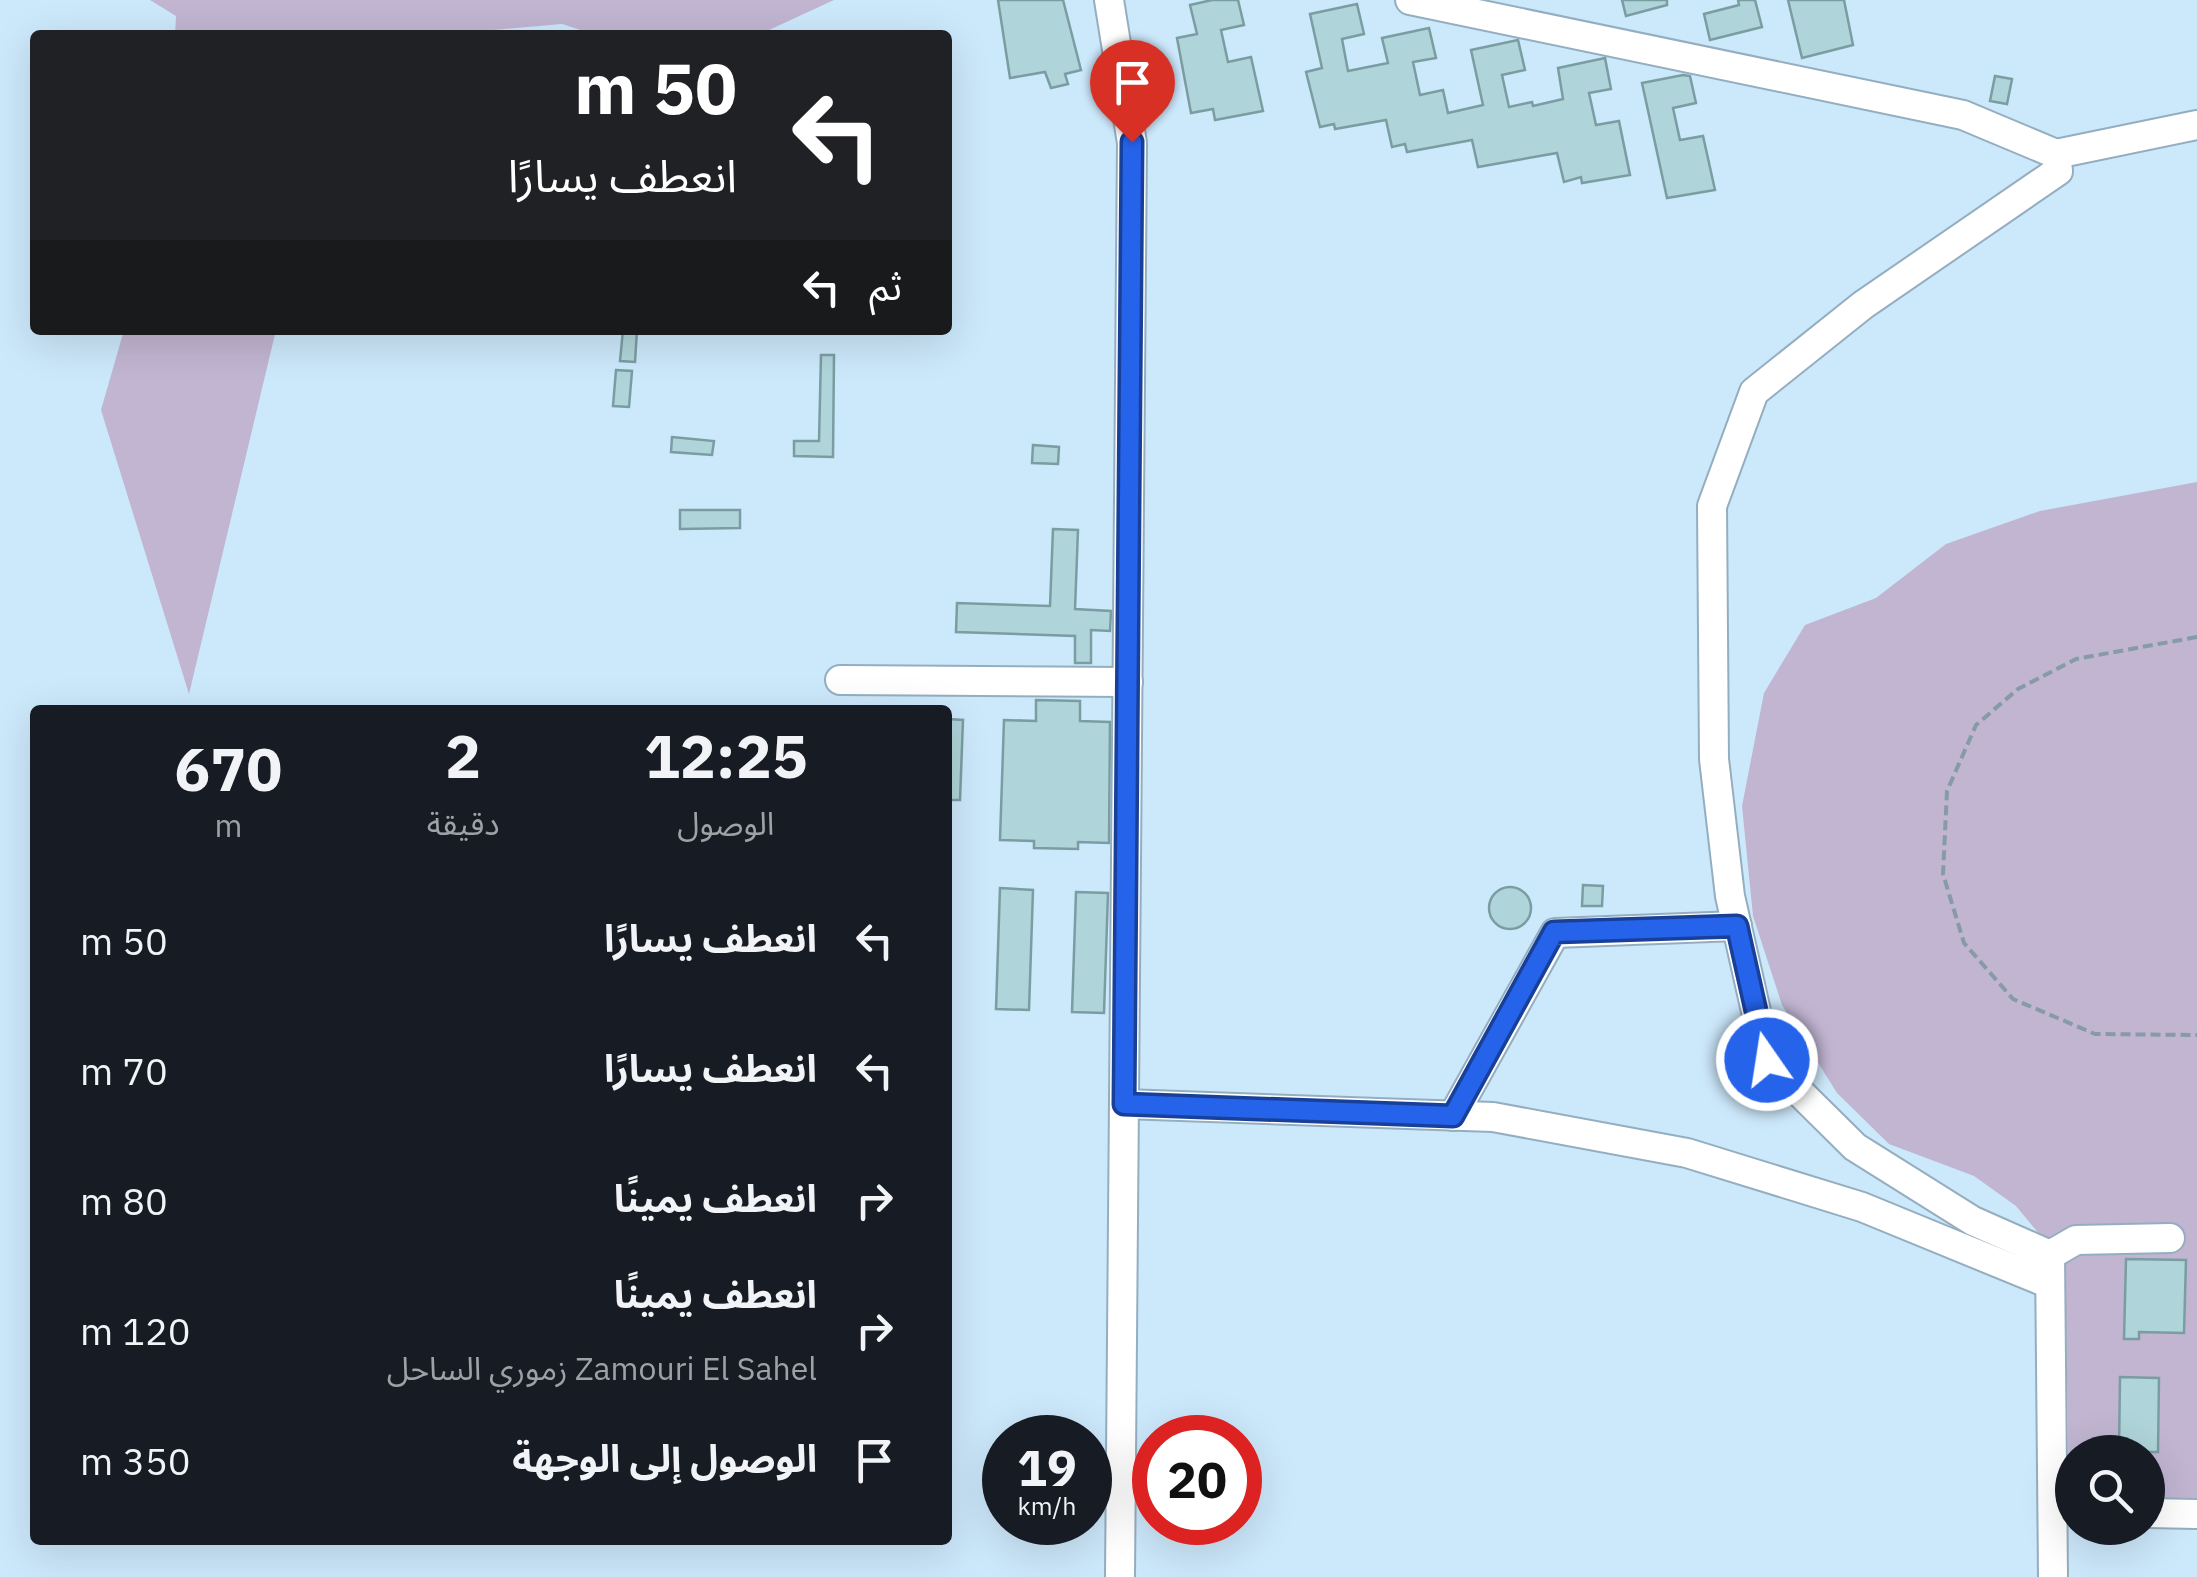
<!DOCTYPE html>
<html lang="ar">
<head>
<meta charset="utf-8">
<style>
  :root { --surface:#171b24; --page:#242831; --text:#f1f3f6; --muted:#9ea1a6 }
  body { margin:0; font-family:"IBM Plex Sans","Noto Sans Arabic",sans-serif; background:var(--page); color:var(--text); direction:rtl; height:100vh; display:flex; flex-direction:column; font-size:38px; white-space:nowrap }
  * { box-sizing:border-box; margin:0 }
  p { font-size:32px; color:var(--muted) }
  .icon { flex:none; width:55px; height:55px; fill:none; stroke:currentColor; stroke-width:2; stroke-linecap:round; stroke-linejoin:round }
  .map { position:relative; flex:1; overflow:hidden; direction:ltr }
  .details { position:absolute; left:30px; top:705px; width:922px; height:840px; display:flex; flex-direction:column; background:var(--surface); border-radius:10px; box-shadow:0 10px 40px #0002; direction:rtl }
  .details>* { flex:none }
  .guide { position:absolute; left:30px; top:30px; width:922px; height:305px; border-radius:10px; box-shadow:0 10px 40px #0002; direction:rtl; background:#202124; color:#fff; overflow:hidden }
  .buttons { position:absolute; left:2055px; top:1435px; display:grid; gap:20px }
  .buttons a { display:grid; place-items:center; width:110px; height:110px; border-radius:50%; background:var(--surface); box-shadow:0 10px 40px #0002; font-size:50px }
  .speed { position:absolute; left:982px; top:1415px; display:flex; gap:20px; font-size:50px; font-weight:700; text-align:center }
  .speed>* { display:grid; place-content:center; width:130px; height:130px; border-radius:50%; background:var(--surface); box-shadow:0 10px 40px #0002; line-height:1 }
  .speed small { font-size:25px; font-weight:400 }
  .speed .limit { border:15px solid #d22; background:#fff; color:#111 }
  .pin { position:absolute; display:grid; place-items:center; width:85px; height:85px; color:#fff; margin:-102px -42px; border-radius:50% 50% 50% 0; rotate:-45deg; box-shadow:0 0 10px #0007 }
  .pin .icon { rotate:45deg }
  .me { position:absolute; width:110px; margin:-55px; rotate:347deg; stroke-linejoin:round; filter:drop-shadow(0 0 8px #0008) }
  .turn { display:flex; align-items:center; gap:35px; height:210px; padding:0 50px; font-size:45px }
  .turn .icon { width:130px; height:130px; stroke-width:2.5 }
  .turn b { display:block; font-size:70px; line-height:85px }
  .then { display:flex; align-items:center; height:95px; padding:0 50px; background:#0003; gap:20px; font-size:38px }
  .eta { display:flex; justify-content:space-evenly; align-items:center; height:170px; text-align:center }
  .eta b { font-size:60px; font-weight:700; line-height:70px }
  ul { padding:0; list-style:none }
  li { display:flex; align-items:center; gap:30px; height:130px; padding:0 50px }
  li div { flex:1 }
  li b { display:block; font-size:38px }
  li em { font-style:normal }
  .map>svg:first-child { display:block }
  .green { fill:#c1b5d2 }
  .building { fill:#afd4d9; stroke:#7a9da2; stroke-width:2.5 }
  .lines { fill:none; stroke-linecap:round; stroke-linejoin:round }
  .minor-casing { stroke:#94aec0; stroke-width:32 }
  .path { stroke:#869aa8; stroke-width:4; stroke-dasharray:10 5; stroke-linecap:butt }
  .minor { stroke:#fff; stroke-width:28 }
  .route-casing { stroke:#184099; stroke-width:25 }
  .route { stroke:#2563eb; stroke-width:18 }
</style>
</head>
<body>
<div class="map">
<svg width="2197" height="1577" viewBox="0 0 2197 1577">
  <rect width="100%" height="100%" fill="#cce8fb"/>
  <g class="green">
    <path d="M 150,0 L 834,0 L 758,35 L 596,35 L 562,24 L 437,35 L 175,35 L 176,16 Z"/>
    <path d="M 124,330 L 276,330 L 189,694 L 101,410 Z"/>
    <path d="M 2197,482 L 2197,1500 L 2148,1499 L 2148,1452 L 2072,1452 L 2072,1497 L 2069,1497 L 2065,1265 L 2016,1206 L 1974,1176 L 1889,1144 L 1837,1093 L 1782,1005 L 1753,916 L 1742,806 L 1764,693 L 1805,625 L 1876,598 L 1946,544 L 2040,511 Z"/>
  </g>
  <g class="building">
    <path d="M 998,0 L 1063,0 L 1081,70 L 1065,74 L 1068,84 L 1051,88 L 1045,72 L 1010,78 Z"/>
    <path d="M 1212,0 L 1238,0 L 1244,25 L 1221,30 L 1228,62 L 1251,57 L 1263,111 L 1215,120 L 1213,109 L 1191,113 L 1177,38 L 1197,34 L 1190,5 Z"/>
    <path d="M 1622,0 L 1667,0 L 1667,5 L 1626,16 Z"/>
    <path d="M 1738,0 L 1755,0 L 1762,27 L 1710,40 L 1704,14 L 1739,5 Z"/>
    <path d="M 1788,0 L 1844,0 L 1853,45 L 1802,58 Z"/>
    <path d="M 1357,4 L 1364,34 L 1342,39 L 1348,71 L 1388,63 L 1382,38 L 1429,28 L 1436,58 L 1413,62 L 1420,95 L 1443,90 L 1448,113 L 1483,105 L 1471,50 L 1518,40 L 1525,70 L 1502,75 L 1509,107 L 1532,102 L 1533,106 L 1563,99 L 1558,68 L 1605,58 L 1611,89 L 1589,93 L 1596,125 L 1619,121 L 1630,175 L 1582,183 L 1581,177 L 1564,182 L 1557,153 L 1478,167 L 1472,140 L 1407,152 L 1405,144 L 1392,147 L 1386,120 L 1335,129 L 1334,124 L 1320,127 L 1306,72 L 1322,68 L 1310,14 Z"/>
    <path d="M 1683,75 L 1690,76 L 1696,103 L 1673,108 L 1680,140 L 1703,136 L 1715,190 L 1667,198 L 1642,83 Z"/>
    <path d="M 1995,76 L 2012,79 L 2007,104 L 1990,101 Z"/>
    <path d="M 623,330 L 637,330 L 635,362 L 620,361 Z"/>
    <path d="M 821,355 L 834,355 L 833,457 L 794,456 L 794,441 L 819,441 Z"/>
    <path d="M 616,370 L 632,371 L 629,407 L 613,406 Z"/>
    <path d="M 672,437 L 714,441 L 712,455 L 671,452 Z"/>
    <path d="M 1033,445 L 1059,447 L 1058,464 L 1032,463 Z"/>
    <path d="M 680,510 L 740,510 L 740,528 L 680,529 Z"/>
    <path d="M 1053,529 L 1078,530 L 1075,609 L 1111,611 L 1110,631 L 1091,630 L 1091,663 L 1075,663 L 1075,636 L 956,632 L 957,603 L 1050,606 Z"/>
    <path d="M 1036,700 L 1080,701 L 1080,721 L 1110,722 L 1109,843 L 1078,842 L 1078,849 L 1034,848 L 1034,841 L 1000,840 L 1004,720 L 1036,721 Z"/>
    <path d="M 948,719 L 963,720 L 960,800 L 948,800 Z"/>
    <path d="M 1583,885 L 1603,886 L 1602,906 L 1582,906 Z"/>
    <circle cx="1510" cy="908" r="21"/>
    <path d="M 1000,888 L 1033,890 L 1029,1010 L 996,1009 Z"/>
    <path d="M 1076,892 L 1108,893 L 1104,1013 L 1072,1012 Z"/>
    <path d="M 2126,1259 L 2186,1260 L 2184,1333 L 2139,1332 L 2139,1339 L 2124,1339 Z"/>
    <path d="M 2120,1377 L 2159,1378 L 2158,1452 L 2119,1452 Z"/>
  </g>
  <g class="lines">
    <g class="minor-casing">
      <g id="minor">
        <path d="M 1109,0 L 1132,143 L 1120,1577"/>
        <path d="M 1410,0 L 1963,115 L 2056,154 L 2058,171 L 1863,305 L 1754,392 L 1712,506 L 1714,759 L 1730,896 L 1767,1060 L 1855,1147 L 1973,1221 L 2050,1255 L 2053,1577"/>
        <path d="M 2056,154 L 2197,125"/>
        <path d="M 840,680 L 1128,682"/>
        <path d="M 1124,1104 L 1493,1117 L 1687,1153 L 1862,1207 L 2050,1284"/>
        <path d="M 1453,1116 L 1555,933 L 1737,926"/>
        <path d="M 2050,1255 L 2076,1240 L 2170,1238"/>
        <path d="M 2148,1513 L 2197,1514"/>
      </g>
    </g>
    <path class="path" d="M 2197,637 L 2076,659 L 2018,689 L 1976,725 L 1947,791 L 1943,874 L 1964,943 L 2013,999 L 2095,1034 L 2197,1035"/>
    <use href="#minor" class="minor"/>
  </g>
  <g class="lines">
    <g class="route-casing">
      <path id="route" d="M 1132,142 L 1124,1104 L 1453,1116 L 1554,932 L 1737,926 L 1767,1060"/>
    </g>
    <use href="#route" class="route"/>
  </g>
</svg>
<div class="buttons">
<a><svg class="icon" aria-label="search" viewBox="0 0 24 24"><circle cx="10" cy="10" r="6"/><path d="M15 15l6 6"/></svg></a>
</div>
<div class="speed"><div>19<small>km/h</small></div><div class="limit">20</div></div>
<div class="pin" style="left:1132px;top:142px;background:#d93025"><svg class="icon" aria-label="arrive" viewBox="0 0 24 24"><path d="M6 21V4h12l-3 4 3 4H6"/></svg></div>
<svg class="me" style="left:1767px;top:1060px" viewBox="-20 -20 40 40"><circle r="17" fill="#2563eb" stroke="#fff" stroke-width="3"/><path d="M0-11L8 9 0 5-8 9z" fill="#fff"/></svg>
<div class="guide">
<div class="turn"><svg class="icon" aria-label="left" viewBox="0 0 24 24"><path d="M17 20v-9H6M10 6l-5 5 5 5"/></svg><div><b>50 m</b>انعطف يسارًا</div></div>
<div class="then">ثم<svg class="icon" aria-label="left" viewBox="0 0 24 24"><path d="M17 20v-9H6M10 6l-5 5 5 5"/></svg></div>
</div>
<section class="details">
<div class="eta">
<div><b>12:25</b><p>الوصول</p></div>
<div><b>2</b><p>دقيقة</p></div>
<div><b>670</b><p>m</p></div>
</div>
<ul>
<li><svg class="icon" aria-label="left" viewBox="0 0 24 24"><path d="M17 20v-9H6M10 6l-5 5 5 5"/></svg><div><b>انعطف يسارًا</b></div><em>50 m</em></li>
<li><svg class="icon" aria-label="left" viewBox="0 0 24 24"><path d="M17 20v-9H6M10 6l-5 5 5 5"/></svg><div><b>انعطف يسارًا</b></div><em>70 m</em></li>
<li><svg class="icon" aria-label="right" viewBox="0 0 24 24"><path d="M7 20v-9h11M14 6l5 5-5 5"/></svg><div><b>انعطف يمينًا</b></div><em>80 m</em></li>
<li><svg class="icon" aria-label="right" viewBox="0 0 24 24"><path d="M7 20v-9h11M14 6l5 5-5 5"/></svg><div><b>انعطف يمينًا</b><p>Zamouri El Sahel زموري الساحل</p></div><em>120 m</em></li>
<li><svg class="icon" aria-label="arrive" viewBox="0 0 24 24"><path d="M6 21V4h12l-3 4 3 4H6"/></svg><div><b>الوصول إلى الوجهة</b></div><em>350 m</em></li>
</ul>
</section>
</div>
</body>
</html>
